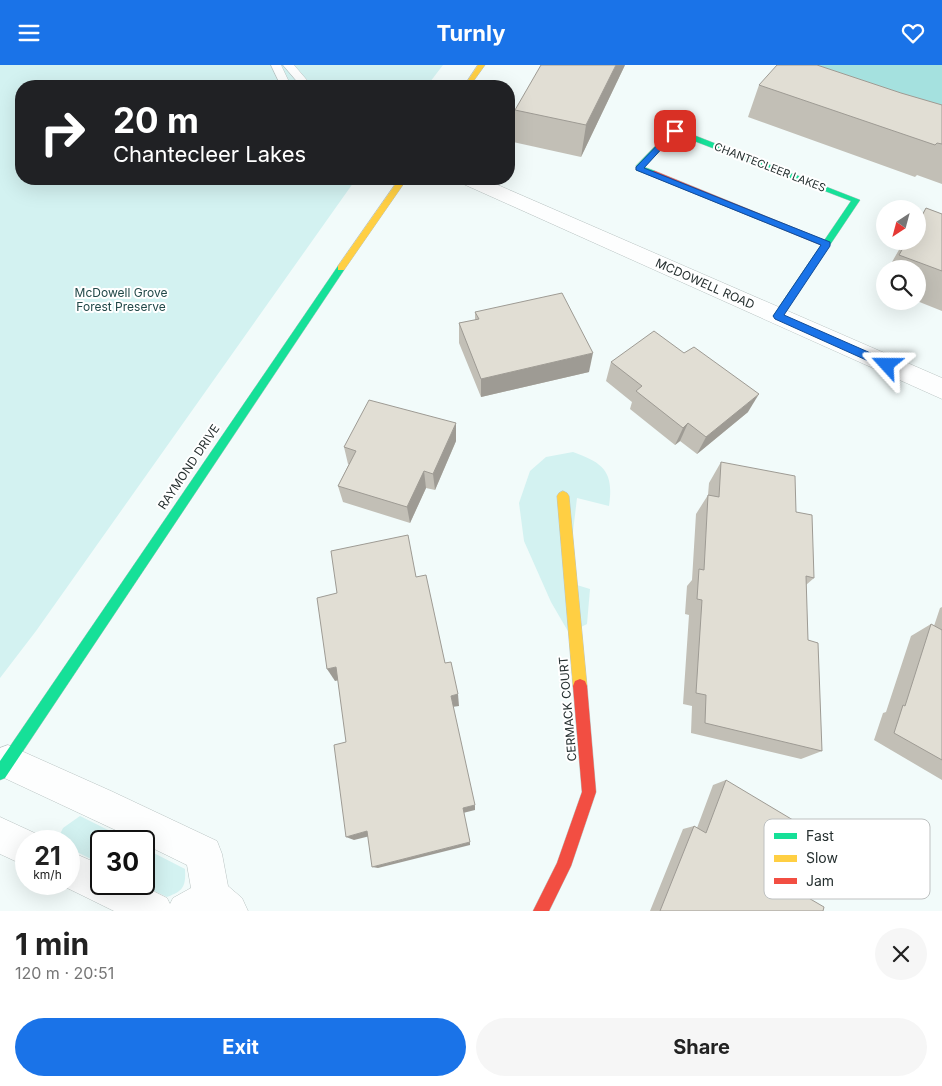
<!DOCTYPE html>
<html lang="en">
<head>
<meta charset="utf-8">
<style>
  :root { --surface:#fff; --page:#f6f6f6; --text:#222; --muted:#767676; --accent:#1a73e8 }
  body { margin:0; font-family:Inter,sans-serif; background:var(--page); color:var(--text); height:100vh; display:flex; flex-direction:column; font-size:19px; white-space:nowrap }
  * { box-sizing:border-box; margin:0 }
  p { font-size:16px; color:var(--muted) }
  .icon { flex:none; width:28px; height:28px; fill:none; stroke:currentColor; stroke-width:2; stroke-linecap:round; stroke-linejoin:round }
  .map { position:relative; height:846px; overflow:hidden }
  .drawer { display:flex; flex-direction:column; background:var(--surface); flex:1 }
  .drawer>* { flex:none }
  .top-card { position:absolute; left:15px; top:15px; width:500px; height:105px; border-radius:20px; box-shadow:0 5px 20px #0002; background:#202124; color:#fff; overflow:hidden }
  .needle { width:32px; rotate:216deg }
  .buttons { position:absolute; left:876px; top:135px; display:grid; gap:10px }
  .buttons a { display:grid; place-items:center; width:50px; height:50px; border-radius:50%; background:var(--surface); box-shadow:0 5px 20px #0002; font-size:25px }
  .speed { position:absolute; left:15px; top:765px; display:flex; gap:10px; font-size:25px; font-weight:700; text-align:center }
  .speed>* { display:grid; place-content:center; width:65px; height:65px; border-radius:50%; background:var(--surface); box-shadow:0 5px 20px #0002; line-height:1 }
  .speed small { font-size:12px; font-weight:400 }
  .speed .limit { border:2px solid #111; border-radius:8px; background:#fff; color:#111 }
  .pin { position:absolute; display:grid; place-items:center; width:42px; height:42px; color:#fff; margin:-21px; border-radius:10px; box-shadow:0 2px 8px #0006 }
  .me { position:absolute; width:55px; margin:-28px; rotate:294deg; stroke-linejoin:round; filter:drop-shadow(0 0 4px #0008) }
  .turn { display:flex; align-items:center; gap:18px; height:105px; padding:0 15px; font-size:22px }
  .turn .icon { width:65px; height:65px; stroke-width:2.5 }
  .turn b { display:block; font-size:35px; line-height:42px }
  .round { display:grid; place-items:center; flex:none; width:52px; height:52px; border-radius:26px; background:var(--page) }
  .headline { display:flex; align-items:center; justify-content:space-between; height:85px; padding:0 15px }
  h1 { font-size:30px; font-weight:700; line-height:38px }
  .primary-button { display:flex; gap:10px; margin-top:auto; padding:10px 15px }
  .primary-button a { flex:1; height:58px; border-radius:30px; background:var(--accent); color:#fff; font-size:20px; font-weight:700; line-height:58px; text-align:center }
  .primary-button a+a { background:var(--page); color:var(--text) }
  header { display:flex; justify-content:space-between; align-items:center; height:65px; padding:0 15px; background:var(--accent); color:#fff; font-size:22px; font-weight:700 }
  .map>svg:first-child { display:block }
  .green { fill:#d3f2f1 }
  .water { fill:#a5e1df }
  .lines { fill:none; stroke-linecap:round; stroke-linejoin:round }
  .lane-casing { stroke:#bac4c3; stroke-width:1 }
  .street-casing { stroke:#bac4c3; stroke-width:1 }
  .fast-casing { stroke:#bac4c3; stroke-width:1 }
  .slow-casing { stroke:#bac4c3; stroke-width:1 }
  .jam-casing { stroke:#bac4c3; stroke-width:1 }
  .lane { fill:#fdfefe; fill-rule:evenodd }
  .street { fill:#fdfefe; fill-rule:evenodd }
  .fast { fill:#16e098; fill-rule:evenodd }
  .slow { fill:#ffcf43; fill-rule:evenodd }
  .jam { fill:#f24e42; fill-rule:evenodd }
  .wall { fill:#c2bfb6 }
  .shaded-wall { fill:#9e9b94 }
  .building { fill:#e1ded4; stroke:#9e9b94 }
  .route { fill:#1a73e8; stroke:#114b97 }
  .labels { text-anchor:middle; stroke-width:4; stroke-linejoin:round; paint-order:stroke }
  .far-street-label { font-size:11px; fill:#252f2f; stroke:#fff }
  .street-label { font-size:12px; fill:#252f2f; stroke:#fff }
  .park-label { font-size:12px; fill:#214848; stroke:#fff }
  .key { fill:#fff; stroke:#bec1c1; stroke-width:1 }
  .key-label { font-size:14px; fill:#252f2f }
</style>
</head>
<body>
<header><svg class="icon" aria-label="menu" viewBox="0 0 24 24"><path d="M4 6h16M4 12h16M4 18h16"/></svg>Turnly<svg class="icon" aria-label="heart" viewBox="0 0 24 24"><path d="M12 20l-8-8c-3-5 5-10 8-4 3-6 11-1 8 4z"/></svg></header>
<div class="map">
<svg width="942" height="846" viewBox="0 0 942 846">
  <rect width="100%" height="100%" fill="#f2fbfa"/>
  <g class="green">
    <path d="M 0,0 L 443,0 L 427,21 L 21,21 L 21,114 L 356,114 L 36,566 L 0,613 Z"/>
    <path d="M 573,387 C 604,398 614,407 609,441 L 577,433 L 567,517 L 590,524 L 587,559 L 569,568 L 551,537 L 524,476 L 519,438 L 530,406 L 546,392 Z"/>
    <path d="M 80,751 L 130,776 L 101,776 L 101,799 L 69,783 L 69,776 L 63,776 L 60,769 L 63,763 Z"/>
    <path d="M 144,783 L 185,804 C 186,822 183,826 167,832 L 140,819 L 144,819 Z"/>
  </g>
  <path class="water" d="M 788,0 L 942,0 L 942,55 Z"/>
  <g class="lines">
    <g class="lane-casing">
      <g id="lane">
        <path d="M 271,0 L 281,0 L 291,21 L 281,21 Z"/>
        <path d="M 283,0 L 294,0 L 312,21 L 301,21 Z"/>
      </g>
    </g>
    <g class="street-casing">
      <g id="street">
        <path d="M 458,114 L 484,114 L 942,313 L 942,334 L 461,118 Z"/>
        <path d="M 8,680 L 111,726 L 217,776 L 222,789 L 228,821 L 242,833 L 248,846 L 114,846 L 59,819 L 69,819 L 69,786 L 101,800 L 101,819 L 139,819 L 167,833 L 170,839 L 173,833 L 191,823 L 187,800 L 144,779 L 144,776 L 139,776 L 0,711 L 0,683 Z"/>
        <path d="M 0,752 L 39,770 L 41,776 L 26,776 L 26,801 L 0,789 Z"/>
      </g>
    </g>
    <g class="fast-casing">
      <g id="fast">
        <path d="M 672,64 L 678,64 L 860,135 L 781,253 L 775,253 L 773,251 L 851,136 L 676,69 L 644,102 L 655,106 L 655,110 L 649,110 L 636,105 L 636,101 Z"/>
        <path d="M 341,200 L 344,201 L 344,205 L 5,713 L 0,715 L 0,696 L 338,201 Z"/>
      </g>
    </g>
    <g class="slow-casing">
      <g id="slow">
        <path d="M 478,0 L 485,0 L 470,21 L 464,21 Z"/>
        <path d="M 399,114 L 407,114 L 344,205 L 338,205 L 338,201 Z"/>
        <path d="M 563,426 L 567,428 L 569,431 L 587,621 L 585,626 L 580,628 L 575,626 L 573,621 L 557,431 L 559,428 Z"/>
      </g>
    </g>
    <g class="jam-casing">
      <g id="jam">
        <path d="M 649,106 L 655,106 L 829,177 L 830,179 L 826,182 L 823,181 L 649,110 Z"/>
        <path d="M 580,614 L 585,616 L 587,621 L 596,727 L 571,801 L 549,846 L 533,846 L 557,798 L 582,727 L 573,621 L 575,616 Z"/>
      </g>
    </g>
    <use href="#lane" class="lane"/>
    <use href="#street" class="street"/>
    <use href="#fast" class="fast"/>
    <use href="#slow" class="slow"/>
    <use href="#jam" class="jam"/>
  </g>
  <g class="wall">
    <path d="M 625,0 L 581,92 L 513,77 L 515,45 Z"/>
    <path d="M 759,20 L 901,28 L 942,40 L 942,119 L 917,110 L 915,112 L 748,52 Z"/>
    <path d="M 926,143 L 942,149 L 942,246 L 917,236 L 918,236 L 918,204 L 888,204 L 904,176 L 918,176 L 918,156 Z"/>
    <path d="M 885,209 L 885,224 L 878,221 Z"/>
    <path d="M 475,247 L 589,307 L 481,332 L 459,278 L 459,258 L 475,255 Z"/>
    <path d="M 611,297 L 748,347 L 697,389 L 680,376 L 675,380 L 630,344 L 632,337 L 606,316 Z"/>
    <path d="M 456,376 L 435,425 L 426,423 L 410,458 L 343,437 L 338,421 L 349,399 L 348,399 L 344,382 Z"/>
    <path d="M 721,397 L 796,447 L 814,513 L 806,520 L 808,575 L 822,686 L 801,694 L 691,668 L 692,641 L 683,639 L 689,550 L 685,549 L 687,521 L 692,515 L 696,449 L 708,430 L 709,418 Z"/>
    <path d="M 942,542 L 942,715 L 874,675 L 883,648 L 886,647 L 911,571 L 931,559 L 934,561 L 940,543 Z"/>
    <path d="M 726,715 L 800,828 L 823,846 L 650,846 L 683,764 L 694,761 L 697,763 L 713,720 Z"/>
  </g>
  <g class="shaded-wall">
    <path d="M 616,0 L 625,0 L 581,92 L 586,60 Z"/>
    <path d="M 593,288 L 589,307 L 481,332 L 481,314 Z"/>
    <path d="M 759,329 L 748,347 L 697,389 L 706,372 Z"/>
    <path d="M 456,358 L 456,376 L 435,425 L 433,409 Z"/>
    <path d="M 688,358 L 680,376 L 675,380 L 683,363 Z"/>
    <path d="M 424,406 L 426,423 L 410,458 L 407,442 Z"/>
    <path d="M 336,602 L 344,614 L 335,616 L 327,604 Z"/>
    <path d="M 458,629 L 459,641 L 452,642 L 451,631 Z"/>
    <path d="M 475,740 L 475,745 L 463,748 L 463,743 Z"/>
    <path d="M 367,766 L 374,770 L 354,775 L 346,772 Z"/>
    <path d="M 470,777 L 470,780 L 378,803 L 372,802 Z"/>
  </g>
  <g class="building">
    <path d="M 541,0 L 616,0 L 586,60 L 515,45 Z"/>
    <path d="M 777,0 L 817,0 L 901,28 L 942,40 L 942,79 L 937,78 L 935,80 L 759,20 Z"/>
    <path d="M 926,143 L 942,149 L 942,206 L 899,190 L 907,176 L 918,176 L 918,158 Z"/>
    <path d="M 562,228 L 593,288 L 481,314 L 459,258 L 479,254 L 475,247 Z"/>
    <path d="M 654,266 L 684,288 L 694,282 L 759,329 L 706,372 L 688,358 L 683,363 L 636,326 L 642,321 L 611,297 Z"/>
    <path d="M 369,335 L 456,358 L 433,409 L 424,406 L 407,442 L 338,421 L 356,386 L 344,382 Z"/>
    <path d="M 721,397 L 795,411 L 796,447 L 812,450 L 814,513 L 806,511 L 808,575 L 818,578 L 822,686 L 705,658 L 706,630 L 696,628 L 702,535 L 697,534 L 699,504 L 704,505 L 708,430 L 719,432 Z"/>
    <path d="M 408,470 L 416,512 L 426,510 L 445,598 L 451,597 L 458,629 L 451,631 L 475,740 L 463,743 L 470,777 L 372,802 L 367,766 L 346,772 L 334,680 L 346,677 L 336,602 L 327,604 L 317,533 L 337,528 L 331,486 Z"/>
    <path d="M 931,559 L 942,565 L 942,695 L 894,668 L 903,640 L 905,641 Z"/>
    <path d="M 726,715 L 818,770 L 800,828 L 824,842 L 823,846 L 660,846 L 694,761 L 706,768 Z"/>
  </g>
  <path class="route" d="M 672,65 L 678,66 L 644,103 L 830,177 L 830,181 L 784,250 L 891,297 L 891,303 L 884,303 L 775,254 L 773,251 L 821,180 L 636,105 L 636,102 Z"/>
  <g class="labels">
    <g class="far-street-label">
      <text transform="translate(770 102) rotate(21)" y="4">CHANTECLEER LAKES</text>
    </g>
    <g class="street-label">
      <text transform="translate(705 219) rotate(24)" y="4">MCDOWELL ROAD</text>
      <text transform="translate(189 402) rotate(-56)" y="4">RAYMOND DRIVE</text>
      <text transform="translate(568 644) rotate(-95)" y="4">CERMACK COURT</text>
    </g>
    <g class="park-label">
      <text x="121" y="232">McDowell Grove<tspan x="121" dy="14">Forest Preserve</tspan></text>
    </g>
  </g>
  <rect x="764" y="754" width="166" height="80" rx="8" class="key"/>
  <rect x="774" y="768" width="23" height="6" fill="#16e098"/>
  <rect x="774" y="790" width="23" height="7" fill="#ffcf43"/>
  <rect x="774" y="813" width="23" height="6" fill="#f24e42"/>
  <g class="key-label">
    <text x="806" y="776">Fast</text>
    <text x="806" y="798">Slow</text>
    <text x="806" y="821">Jam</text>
  </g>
</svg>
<div class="buttons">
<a><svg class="needle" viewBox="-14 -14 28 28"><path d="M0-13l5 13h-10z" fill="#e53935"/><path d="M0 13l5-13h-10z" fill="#767676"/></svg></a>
<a><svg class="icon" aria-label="search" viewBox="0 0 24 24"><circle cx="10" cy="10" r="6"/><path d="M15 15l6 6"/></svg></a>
</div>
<div class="speed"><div>21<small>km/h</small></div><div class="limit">30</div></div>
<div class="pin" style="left:675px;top:66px;background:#d93025"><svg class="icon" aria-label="arrive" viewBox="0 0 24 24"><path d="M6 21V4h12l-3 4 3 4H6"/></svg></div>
<svg class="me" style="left:887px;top:300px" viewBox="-20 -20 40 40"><path d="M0-17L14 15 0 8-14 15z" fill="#1a73e8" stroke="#fff" stroke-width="4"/></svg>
<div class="top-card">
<div class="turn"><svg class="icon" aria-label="right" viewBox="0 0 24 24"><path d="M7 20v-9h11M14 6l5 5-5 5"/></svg><div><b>20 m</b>Chantecleer Lakes</div></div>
</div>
</div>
<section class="drawer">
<div class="headline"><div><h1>1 min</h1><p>120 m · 20:51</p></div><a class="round"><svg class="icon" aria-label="close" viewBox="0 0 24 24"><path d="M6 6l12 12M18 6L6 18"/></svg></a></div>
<div class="primary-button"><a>Exit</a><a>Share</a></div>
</section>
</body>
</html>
